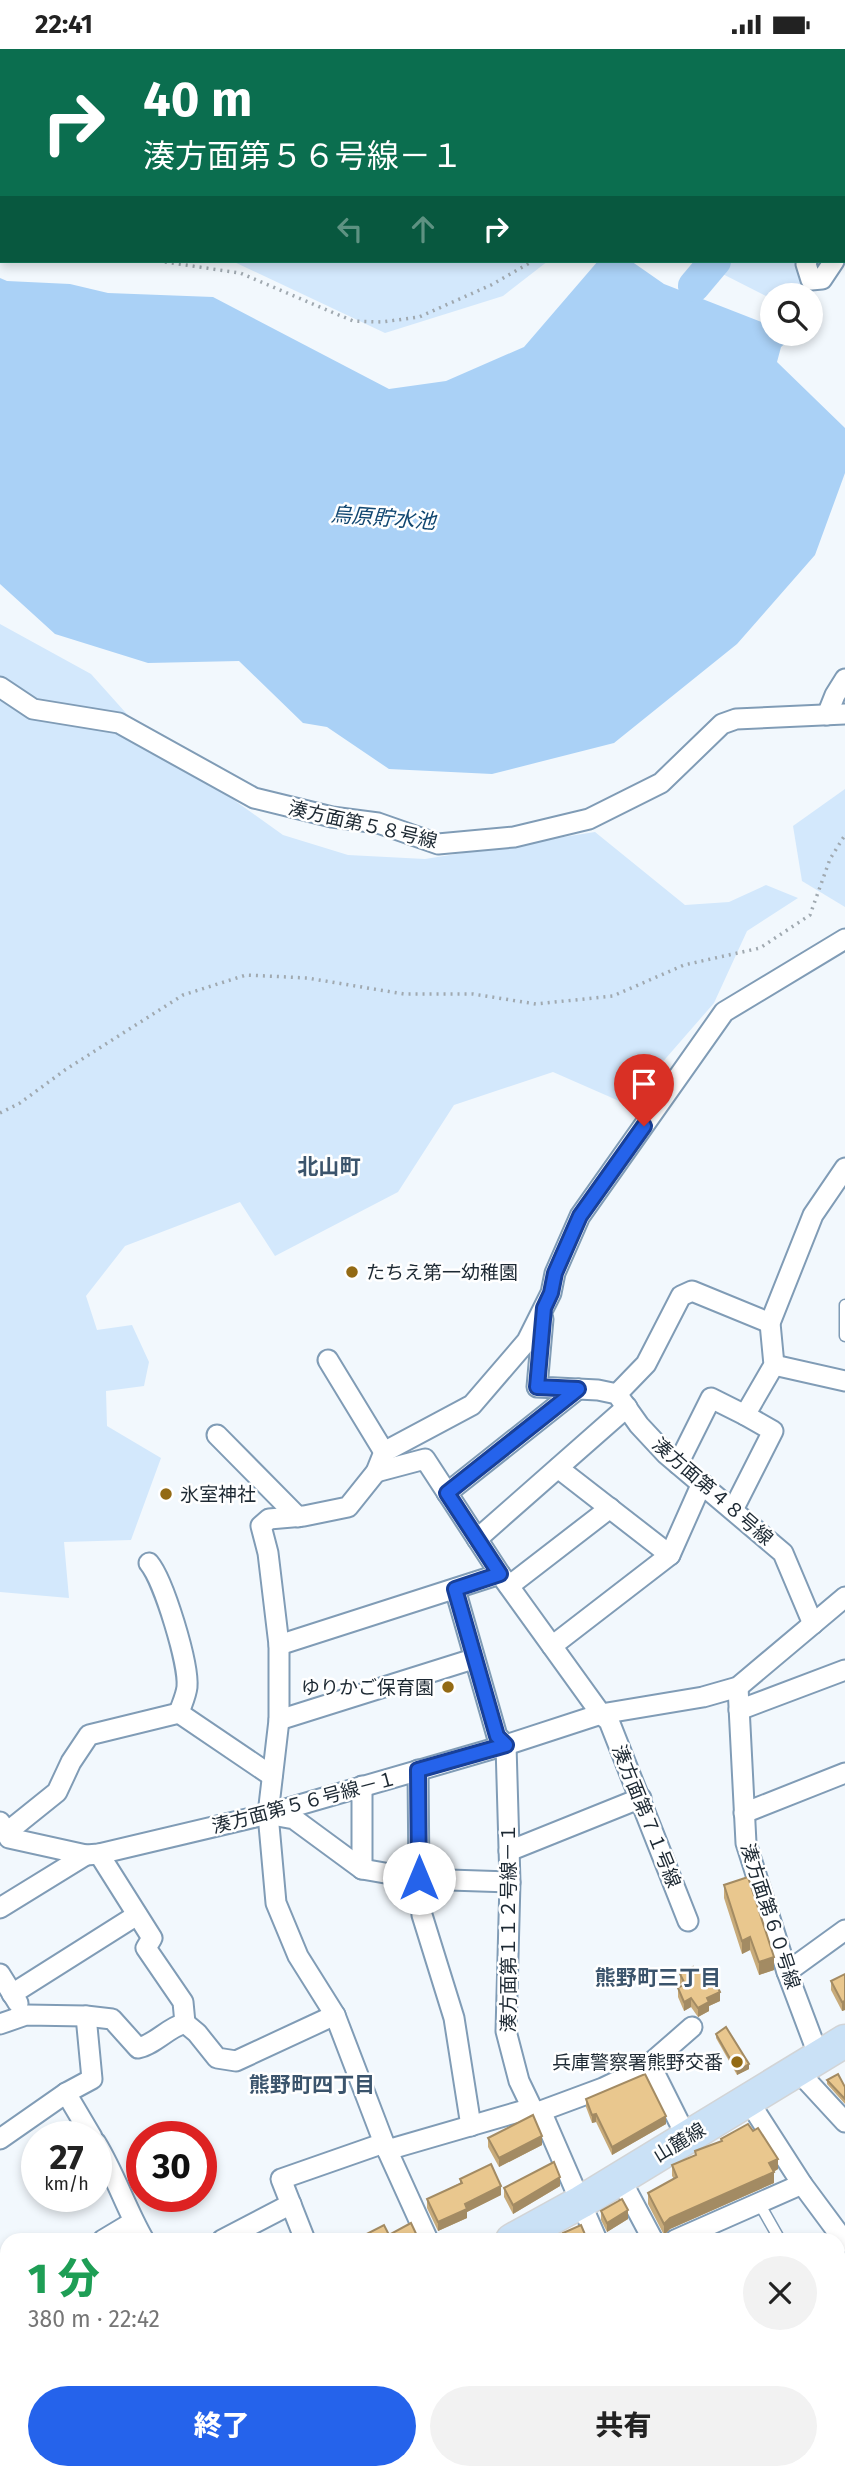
<!DOCTYPE html>
<html lang="ja">
<head>
<meta charset="utf-8">
<style>
  :root { --surface:#fff; --page:#f2f2f2; --text:#222; --muted:#767676; --accent:#2563eb }
  body { margin:0; font-family:"Fira Sans","Noto Sans JP",sans-serif; background:var(--page); color:var(--text); height:100vh; display:flex; flex-direction:column; font-size:26px; white-space:nowrap }
  * { box-sizing:border-box; margin:0 }
  p { font-size:23px; color:var(--muted) }
  .icon { flex:none; width:38px; height:38px; fill:none; stroke:currentColor; stroke-width:2; stroke-linecap:round; stroke-linejoin:round }
  .map { position:relative; flex:1; overflow:hidden }
  .details { position:absolute; left:0px; top:2184px; width:845px; height:247px; display:flex; flex-direction:column; background:var(--surface); border-radius:21px 21px 0 0; box-shadow:0 4px 10px #0003 }
  .details>* { flex:none }
  .hud { position:absolute; left:0px; top:0px; width:845px; height:214px; box-shadow:0 4px 10px #0003; background:#0b6e4f; color:#fff; overflow:hidden }
  .buttons { position:absolute; left:760px; top:234px; display:grid; gap:14px }
  .buttons a { display:grid; place-items:center; width:63px; height:63px; border-radius:50%; background:var(--surface); box-shadow:0 4px 10px #0003; font-size:35px }
  .speed { position:absolute; left:21px; top:2072px; display:flex; gap:14px; font-size:35px; font-weight:700; text-align:center }
  .speed>* { display:grid; place-content:center; width:91px; height:91px; border-radius:50%; background:var(--surface); box-shadow:0 4px 10px #0003; line-height:1 }
  .speed small { font-size:18px; font-weight:400 }
  .speed .limit { border:10px solid #d22; background:#fff; color:#111 }
  .pin { position:absolute; display:grid; place-items:center; width:60px; height:60px; color:#fff; margin:-72px -30px; border-radius:50% 50% 50% 0; rotate:-45deg; box-shadow:0 0 7px #0007 }
  .pin .icon { rotate:45deg }
  .me { position:absolute; width:77px; margin:-38px; rotate:0deg; stroke-linejoin:round; filter:drop-shadow(0 0 5px #0008) }
  .turn { display:flex; align-items:center; gap:24px; height:147px; padding:0 28px; font-size:32px }
  .turn .icon { width:91px; height:91px; stroke-width:2.5 }
  .turn b { display:block; font-size:49px; line-height:60px }
  .lanes { display:flex; align-items:center; height:66px; padding:0 28px; background:#0003; justify-content:center; gap:35px; direction:ltr }
  .lanes .off { opacity:.35 }
  .round { display:grid; place-items:center; flex:none; width:74px; height:74px; border-radius:37px; background:var(--page) }
  .head { display:flex; align-items:center; justify-content:space-between; height:119px; padding:0 28px }
  h1 { font-size:42px; font-weight:800; line-height:52px; color:#1e9e55 }
  .button { display:flex; gap:14px; margin-top:auto; padding:14px 28px }
  .button a { flex:1; height:80px; border-radius:42px; background:var(--accent); color:#fff; font-size:28px; font-weight:800; line-height:80px; text-align:center }
  .button a+a { background:var(--page); color:var(--text) }
  .status { display:flex; justify-content:space-between; align-items:center; height:49px; padding:0 35px; background:var(--surface); direction:ltr }
  .status svg { height:19px; fill:currentColor }
  .map>svg:first-child { display:block }
  .green { fill:#d3e8fc }
  .water { fill:#aad1f6 }
  .lines { fill:none; stroke-linecap:round; stroke-linejoin:round }
  .river { stroke:#aad1f6; stroke-width:32 }
  .lane-casing { stroke:#809cb6; stroke-width:13 }
  .street-casing { stroke:#809cb6; stroke-width:23 }
  .primary-casing { stroke:#d2d4d6; stroke-width:35 }
  .path { stroke:#a0a9b0; stroke-width:3.5; stroke-dasharray:2 5; stroke-linecap:butt }
  .lane { stroke:#fff; stroke-width:10 }
  .street { stroke:#fff; stroke-width:19 }
  .primary { stroke:#cae1f6; stroke-width:32 }
  .wall { fill:#c8ab7a }
  .shaded-wall { fill:#a38b63 }
  .building { fill:#e9c78e; stroke:#a38b63; stroke-width:2 }
  .route-casing { stroke:#184099; stroke-width:18 }
  .route { stroke:#2563eb; stroke-width:12 }
  .poi-dot { fill:#936a14; stroke:#fff; stroke-width:2.5 }
  .labels { text-anchor:middle; stroke-width:5; stroke-linejoin:round; paint-order:stroke }
  .street-label { font-size:19px; fill:#1d2933; stroke:#fff }
  .poi-label { font-size:19px; fill:#1d2933; stroke:#fff; text-anchor:start }
  .water-label { font-size:21px; font-style:italic; fill:#114771; stroke:#fff }
  .neighbourhood-label { font-size:21px; font-weight:bold; fill:#3b546c; stroke:#fff }
</style>
</head>
<body>
<div class="status"><b>22:41</b><svg viewBox="0 0 49 12"><path d="M0 12V9h3v3zM5 12V6h3v6zM10 12V3h3v9zM15 12V0h3v12zM26 1h20v11H26zM47 4h2v5h-2z"/></svg></div>
<div class="map">
<svg width="845" height="2430" viewBox="0 0 845 2430">
  <rect width="100%" height="100%" fill="#f2f8fd"/>
  <g class="green">
    <path d="M 0,0 L 845,0 L 845,210 L 844,211 L 844,2 L 2,2 L 2,143 Z"/>
    <path d="M 232,212 L 548,212 L 503,247 L 385,284 Z"/>
    <path d="M 697,212 L 842,212 L 786,247 L 772,247 L 772,250 Z"/>
    <path d="M 0,575 L 91,625 L 151,692 L 283,786 L 348,806 L 425,810 L 595,783 L 685,856 L 729,853 L 766,836 L 798,849 L 747,882 L 714,954 L 626,1055 L 553,1023 L 454,1056 L 398,1143 L 275,1207 L 240,1153 L 125,1197 L 86,1247 L 97,1281 L 132,1276 L 149,1313 L 144,1337 L 106,1342 L 107,1377 L 161,1409 L 131,1491 L 64,1493 L 69,1549 L 0,1543 Z"/>
    <path d="M 845,740 L 845,858 L 802,832 L 793,777 Z"/>
  </g>
  <path class="water" d="M 598,212 L 631,212 L 664,235 L 772,277 L 772,285 L 795,286 L 781,298 L 777,313 L 845,379 L 845,424 L 815,506 L 737,595 L 614,694 L 492,725 L 389,720 L 327,678 L 303,674 L 239,612 L 148,614 L 55,585 L 0,535 L 0,229 L 7,232 L 70,235 L 108,244 L 213,248 L 389,340 L 446,332 L 524,298 Z"/>
  <g class="lines">
    <g class="river">
      <path d="M 691,0 L 691,2"/>
      <path d="M 694,237 L 715,212"/>
    </g>
    <g class="lane-casing">
      <g id="lane">
        <path d="M 845,1256 L 845,1287"/>
        <path d="M 759,2154 L 780,2191"/>
      </g>
    </g>
    <g class="street-casing">
      <g id="street">
        <path d="M 844,156 L 845,154"/>
        <path d="M 844,193 L 845,190"/>
        <path d="M 807,212 L 806,215 L 811,231 L 822,230 L 834,212"/>
        <path d="M 0,638 L 33,660 L 119,674 L 254,749 L 332,768 L 378,774 L 438,795 L 514,788 L 589,770 L 661,734 L 722,675 L 736,670 L 845,665"/>
        <path d="M 827,666 L 835,646 L 845,630"/>
        <path d="M 543,1270 L 537,1338 L 598,1341 L 617,1345 L 639,1376 L 666,1405 L 783,1504 L 813,1575"/>
        <path d="M 328,1311 L 384,1403"/>
        <path d="M 774,1316 L 845,1332"/>
        <path d="M 617,1345 L 646,1315 L 681,1247 L 692,1242 L 770,1274"/>
        <path d="M 217,1386 L 298,1468"/>
        <path d="M 678,1415 L 711,1349 L 745,1366 L 774,1316 L 770,1274 L 813,1166 L 845,1119"/>
        <path d="M 558,1419 L 670,1506"/>
        <path d="M 376,1423 L 425,1410 L 500,1525 L 601,1665 L 609,1672 L 688,1872"/>
        <path d="M 447,1444 L 578,1340"/>
        <path d="M 733,1461 L 773,1382 L 745,1366"/>
        <path d="M 477,1490 L 627,1358"/>
        <path d="M 149,1514 C 164,1532 189,1615 187,1638 C 186,1647 181,1657 179,1664"/>
        <path d="M 509,1537 L 610,1459"/>
        <path d="M 455,1540 L 497,1687 L 506,1696 L 510,1833 L 506,1982 L 519,2032 L 532,2059"/>
        <path d="M 279,1596 L 500,1525"/>
        <path d="M 552,1597 L 670,1506 L 702,1434"/>
        <path d="M 738,1638 L 746,1794 L 787,1923 L 819,2008"/>
        <path d="M 739,1661 L 845,1621"/>
        <path d="M 179,1664 L 272,1727"/>
        <path d="M 279,1671 L 473,1610"/>
        <path d="M 418,1721 L 419,1830 L 422,1866 L 454,1969 L 471,2077"/>
        <path d="M 362,1737 L 362,1820"/>
        <path d="M 744,1764 L 845,1724"/>
        <path d="M 272,1766 L 294,1770 L 362,1820 L 419,1830 L 510,1833"/>
        <path d="M 0,1773 L 9,1789 L 86,1806 L 99,1805 L 268,1765 L 506,1696 L 601,1665 L 703,1648 L 738,1638 L 845,1548"/>
        <path d="M 6,1784 L 57,1743 L 71,1713 L 89,1686 L 179,1664"/>
        <path d="M 509,1802 L 641,1749"/>
        <path d="M 99,1805 L 152,1889 L 146,1899 L 183,1953 L 185,1974"/>
        <path d="M 0,1859 L 86,1806"/>
        <path d="M 787,1923 L 845,1881"/>
        <path d="M 0,1925 L 18,1954"/>
        <path d="M 12,1945 L 137,1866"/>
        <path d="M 185,1974 L 197,1984 L 217,2009 L 236,2012 L 335,1966"/>
        <path d="M 0,1975 L 26,1966 L 86,1967 L 112,1970 L 138,1999 C 156,1995 167,1979 185,1974"/>
        <path d="M 650,2015 L 687,2089"/>
        <path d="M 797,2021 L 845,2073"/>
        <path d="M 66,2044 L 92,2088"/>
        <path d="M 748,2051 L 802,2135 L 845,2193"/>
        <path d="M 541,2062 L 603,2039 L 645,2019 L 692,1978"/>
        <path d="M 541,2062 L 597,2191"/>
        <path d="M 0,2090 L 66,2044 L 92,2030 L 86,1967"/>
        <path d="M 96,2094 C 115,2125 126,2160 144,2191"/>
        <path d="M 387,2101 L 532,2059"/>
        <path d="M 620,2129 L 653,2191"/>
        <path d="M 103,2191 L 133,2173"/>
        <path d="M 222,2191 L 291,2155"/>
        <path d="M 305,2191 L 281,2130 L 384,2094"/>
        <path d="M 428,2191 L 384,2094 L 335,1966 L 298,1907 L 276,1854 L 268,1765 L 279,1671 L 279,1596 L 268,1504 L 261,1477 L 269,1470 L 304,1467 L 348,1458 L 376,1423 L 384,1403 L 472,1356 L 527,1292 L 551,1244 L 555,1224 L 580,1167 L 724,963 L 845,890"/>
        <path d="M 675,2191 L 802,2135"/>
        <path d="M 0,2223 L 7,2219"/>
        <path d="M 838,2247 L 845,2240"/>
        <path d="M 0,2305 L 7,2315"/>
        <path d="M 838,2363 L 845,2355"/>
        <path d="M 0,2405 L 2,2418 L 0,2426"/>
        <path d="M 135,2424 L 141,2430"/>
        <path d="M 219,2424 L 226,2430"/>
        <path d="M 275,2424 L 281,2430"/>
        <path d="M 448,2424 L 452,2430"/>
        <path d="M 539,2424 L 544,2430"/>
        <path d="M 594,2424 L 599,2430"/>
        <path d="M 708,2424 L 712,2430"/>
        <path d="M 795,2424 L 816,2430"/>
        <path d="M 631,2430 L 639,2424"/>
      </g>
    </g>
    <g class="primary-casing">
      <g id="primary">
        <path d="M 512,2191 L 581,2153 L 845,1992"/>
        <path d="M 202,2430 L 204,2424"/>
      </g>
    </g>
    <g class="path">
      <path d="M 0,180 L 2,181"/>
      <path d="M 158,212 L 240,224 L 353,272 L 382,273 L 419,268 L 491,236 L 533,212"/>
      <path d="M 0,1064 L 20,1054 L 65,1021 L 183,946 L 246,926 L 307,929 L 404,945 L 473,945 L 536,955 L 613,947 L 684,916 L 760,899 L 810,866 L 830,810 L 845,786"/>
    </g>
    <use href="#lane" class="lane"/>
    <use href="#street" class="street"/>
    <use href="#primary" class="primary"/>
  </g>
  <g class="wall">
    <path d="M 724,1836 L 774,1921 L 759,1926 L 750,1901 L 742,1905 L 724,1849 Z"/>
    <path d="M 695,1924 L 720,1952 L 709,1957 L 709,1962 L 698,1968 L 691,1958 L 684,1962 L 678,1948 L 678,1939 L 681,1937 L 680,1934 L 680,1925 Z"/>
    <path d="M 845,1925 L 845,1961 L 842,1962 L 831,1941 L 831,1932 Z"/>
    <path d="M 716,1985 L 749,2020 L 737,2026 L 716,1989 Z"/>
    <path d="M 827,2031 L 845,2038 L 845,2055 L 827,2035 Z"/>
    <path d="M 586,2050 L 666,2075 L 612,2106 L 596,2073 L 592,2074 L 586,2058 Z"/>
    <path d="M 753,2082 L 778,2120 L 774,2123 L 774,2134 L 670,2180 L 664,2186 L 648,2155 L 648,2144 L 674,2130 L 672,2127 L 672,2116 L 695,2106 L 695,2102 L 721,2092 L 721,2090 Z"/>
    <path d="M 488,2089 L 542,2096 L 499,2118 L 488,2098 Z"/>
    <path d="M 460,2130 L 501,2146 L 467,2163 L 467,2169 L 438,2182 L 427,2159 L 427,2150 L 460,2134 Z"/>
    <path d="M 560,2137 L 513,2165 L 504,2148 L 504,2139 Z"/>
    <path d="M 601,2162 L 628,2170 L 607,2183 L 601,2171 Z"/>
  </g>
  <g class="shaded-wall">
    <path d="M 750,1888 L 750,1901 L 742,1905 L 742,1892 Z"/>
    <path d="M 774,1908 L 774,1921 L 759,1926 L 759,1913 Z"/>
    <path d="M 720,1943 L 720,1952 L 709,1957 L 709,1962 L 698,1968 L 698,1959 L 707,1949 Z"/>
    <path d="M 691,1949 L 691,1958 L 684,1962 L 684,1953 Z"/>
    <path d="M 845,1952 L 845,1961 L 842,1962 L 842,1953 Z"/>
    <path d="M 749,2015 L 749,2020 L 737,2026 L 737,2022 Z"/>
    <path d="M 596,2065 L 596,2073 L 592,2074 L 592,2066 Z"/>
    <path d="M 666,2067 L 666,2075 L 612,2106 L 612,2098 Z"/>
    <path d="M 542,2087 L 542,2096 L 499,2118 L 499,2109 Z"/>
    <path d="M 778,2110 L 778,2120 L 769,2125 L 769,2114 Z"/>
    <path d="M 774,2123 L 774,2134 L 670,2180 L 664,2186 L 664,2175 L 670,2169 Z"/>
    <path d="M 560,2128 L 560,2137 L 513,2165 L 513,2156 Z"/>
    <path d="M 501,2137 L 501,2146 L 467,2163 L 467,2169 L 438,2182 L 438,2173 L 465,2155 Z"/>
    <path d="M 628,2161 L 628,2170 L 607,2183 L 607,2174 Z"/>
  </g>
  <g class="building">
    <path d="M 748,1828 L 774,1908 L 759,1913 L 750,1888 L 742,1892 L 724,1836 Z"/>
    <path d="M 693,1918 L 695,1924 L 708,1918 L 720,1943 L 707,1949 L 709,1953 L 698,1959 L 691,1949 L 684,1953 L 678,1939 L 685,1935 L 680,1925 Z"/>
    <path d="M 845,1925 L 845,1952 L 842,1953 L 831,1932 Z"/>
    <path d="M 726,1978 L 749,2015 L 737,2022 L 716,1985 Z"/>
    <path d="M 645,2025 L 666,2067 L 612,2098 L 596,2065 L 592,2066 L 586,2050 Z"/>
    <path d="M 838,2025 L 845,2038 L 845,2050 L 827,2031 Z"/>
    <path d="M 533,2066 L 542,2087 L 499,2109 L 488,2089 Z"/>
    <path d="M 748,2075 L 753,2082 L 758,2079 L 778,2110 L 769,2114 L 774,2123 L 670,2169 L 664,2175 L 648,2144 L 677,2128 L 672,2116 L 696,2106 L 695,2102 L 722,2092 L 721,2090 Z"/>
    <path d="M 554,2113 L 560,2128 L 513,2156 L 504,2139 Z"/>
    <path d="M 491,2115 L 501,2137 L 465,2155 L 467,2160 L 438,2173 L 427,2150 L 462,2134 L 460,2130 Z"/>
    <path d="M 622,2150 L 628,2161 L 607,2174 L 601,2162 Z"/>
    <path d="M 411,2174 L 419,2191 L 355,2191 L 384,2176 L 389,2186 Z"/>
    <path d="M 581,2176 L 586,2188 L 589,2191 L 553,2191 L 564,2186 L 563,2184 Z"/>
    <path d="M 44,2425 L 44,2430 L 6,2430 L 6,2428 Z"/>
  </g>
  <g class="lines">
    <g class="route-casing">
      <path id="route" d="M 419,1829 L 418,1721 L 506,1696 L 497,1687 L 455,1540 L 500,1525 L 447,1444 L 578,1340 L 537,1338 L 544,1259 L 551,1244 L 555,1224 L 580,1167 L 644,1077"/>
    </g>
    <use href="#route" class="route"/>
  </g>
  <g class="poi-dot">
    <circle cx="352" cy="1223" r="7"/>
    <circle cx="166" cy="1445" r="7"/>
    <circle cx="448" cy="1638" r="7"/>
    <circle cx="737" cy="2013" r="7"/>
  </g>
  <g class="labels">
    <g class="street-label">
      <text transform="translate(363 775) rotate(13)" y="7">湊方面第５８号線</text>
      <text transform="translate(713 1442) rotate(41)" y="7">湊方面第４８号線</text>
      <text transform="translate(304 1753) rotate(-15)" y="7">湊方面第５６号線－１</text>
      <text transform="translate(647 1767) rotate(68)" y="7">湊方面第７１号線</text>
      <text transform="translate(771 1867) rotate(72)" y="7">湊方面第６０号線</text>
      <text transform="translate(508 1879) rotate(-90)" y="7">湊方面第１１２号線－１</text>
      <text transform="translate(679 2093) rotate(-31)" y="7">山麓線</text>
    </g>
    <g class="poi-label">
      <text x="366" y="1230">たちえ第一幼稚園</text>
      <text x="180" y="1452">氷室神社</text>
      <text x="434" y="1645" text-anchor="end">ゆりかご保育園</text>
      <text x="723" y="2020" text-anchor="end">兵庫警察署熊野交番</text>
    </g>
    <g class="water-label">
      <text transform="translate(383 469) rotate(4)" y="7">烏原貯水池</text>
    </g>
    <g class="neighbourhood-label">
      <text x="329" y="1125">北山町</text>
      <text x="658" y="1936">熊野町三丁目</text>
      <text x="312" y="2043">熊野町四丁目</text>
    </g>
  </g>
</svg>
<div class="buttons">
<a><svg class="icon" aria-label="search" viewBox="0 0 24 24"><circle cx="10" cy="10" r="6"/><path d="M15 15l6 6"/></svg></a>
</div>
<div class="speed"><div>27<small>km/h</small></div><div class="limit">30</div></div>
<div class="pin" style="left:644px;top:1077px;background:#d93025"><svg class="icon" aria-label="arrive" viewBox="0 0 24 24"><path d="M6 21V4h12l-3 4 3 4H6"/></svg></div>
<svg class="me" style="left:419px;top:1829px" viewBox="-20 -20 40 40"><circle r="19" fill="#fff"/><path d="M0-13L10 11 0 6-10 11z" fill="#2563eb"/></svg>
<div class="hud">
<div class="turn"><svg class="icon" aria-label="right" viewBox="0 0 24 24"><path d="M7 20v-9h11M14 6l5 5-5 5"/></svg><div><b>40 m</b>湊方面第５６号線－１</div></div>
<div class="lanes"><svg class="icon off" aria-label="left" viewBox="0 0 24 24"><path d="M17 20v-9H6M10 6l-5 5 5 5"/></svg><svg class="icon off" aria-label="ahead" viewBox="0 0 24 24"><path d="M12 20V5M6 11l6-6 6 6"/></svg><svg class="icon" aria-label="right" viewBox="0 0 24 24"><path d="M7 20v-9h11M14 6l5 5-5 5"/></svg></div>
</div>
<section class="details">
<div class="head"><div><h1>1 分</h1><p>380 m · 22:42</p></div><a class="round"><svg class="icon" aria-label="close" viewBox="0 0 24 24"><path d="M6 6l12 12M18 6L6 18"/></svg></a></div>
<div class="button"><a>終了</a><a>共有</a></div>
</section>
</div>
</body>
</html>
